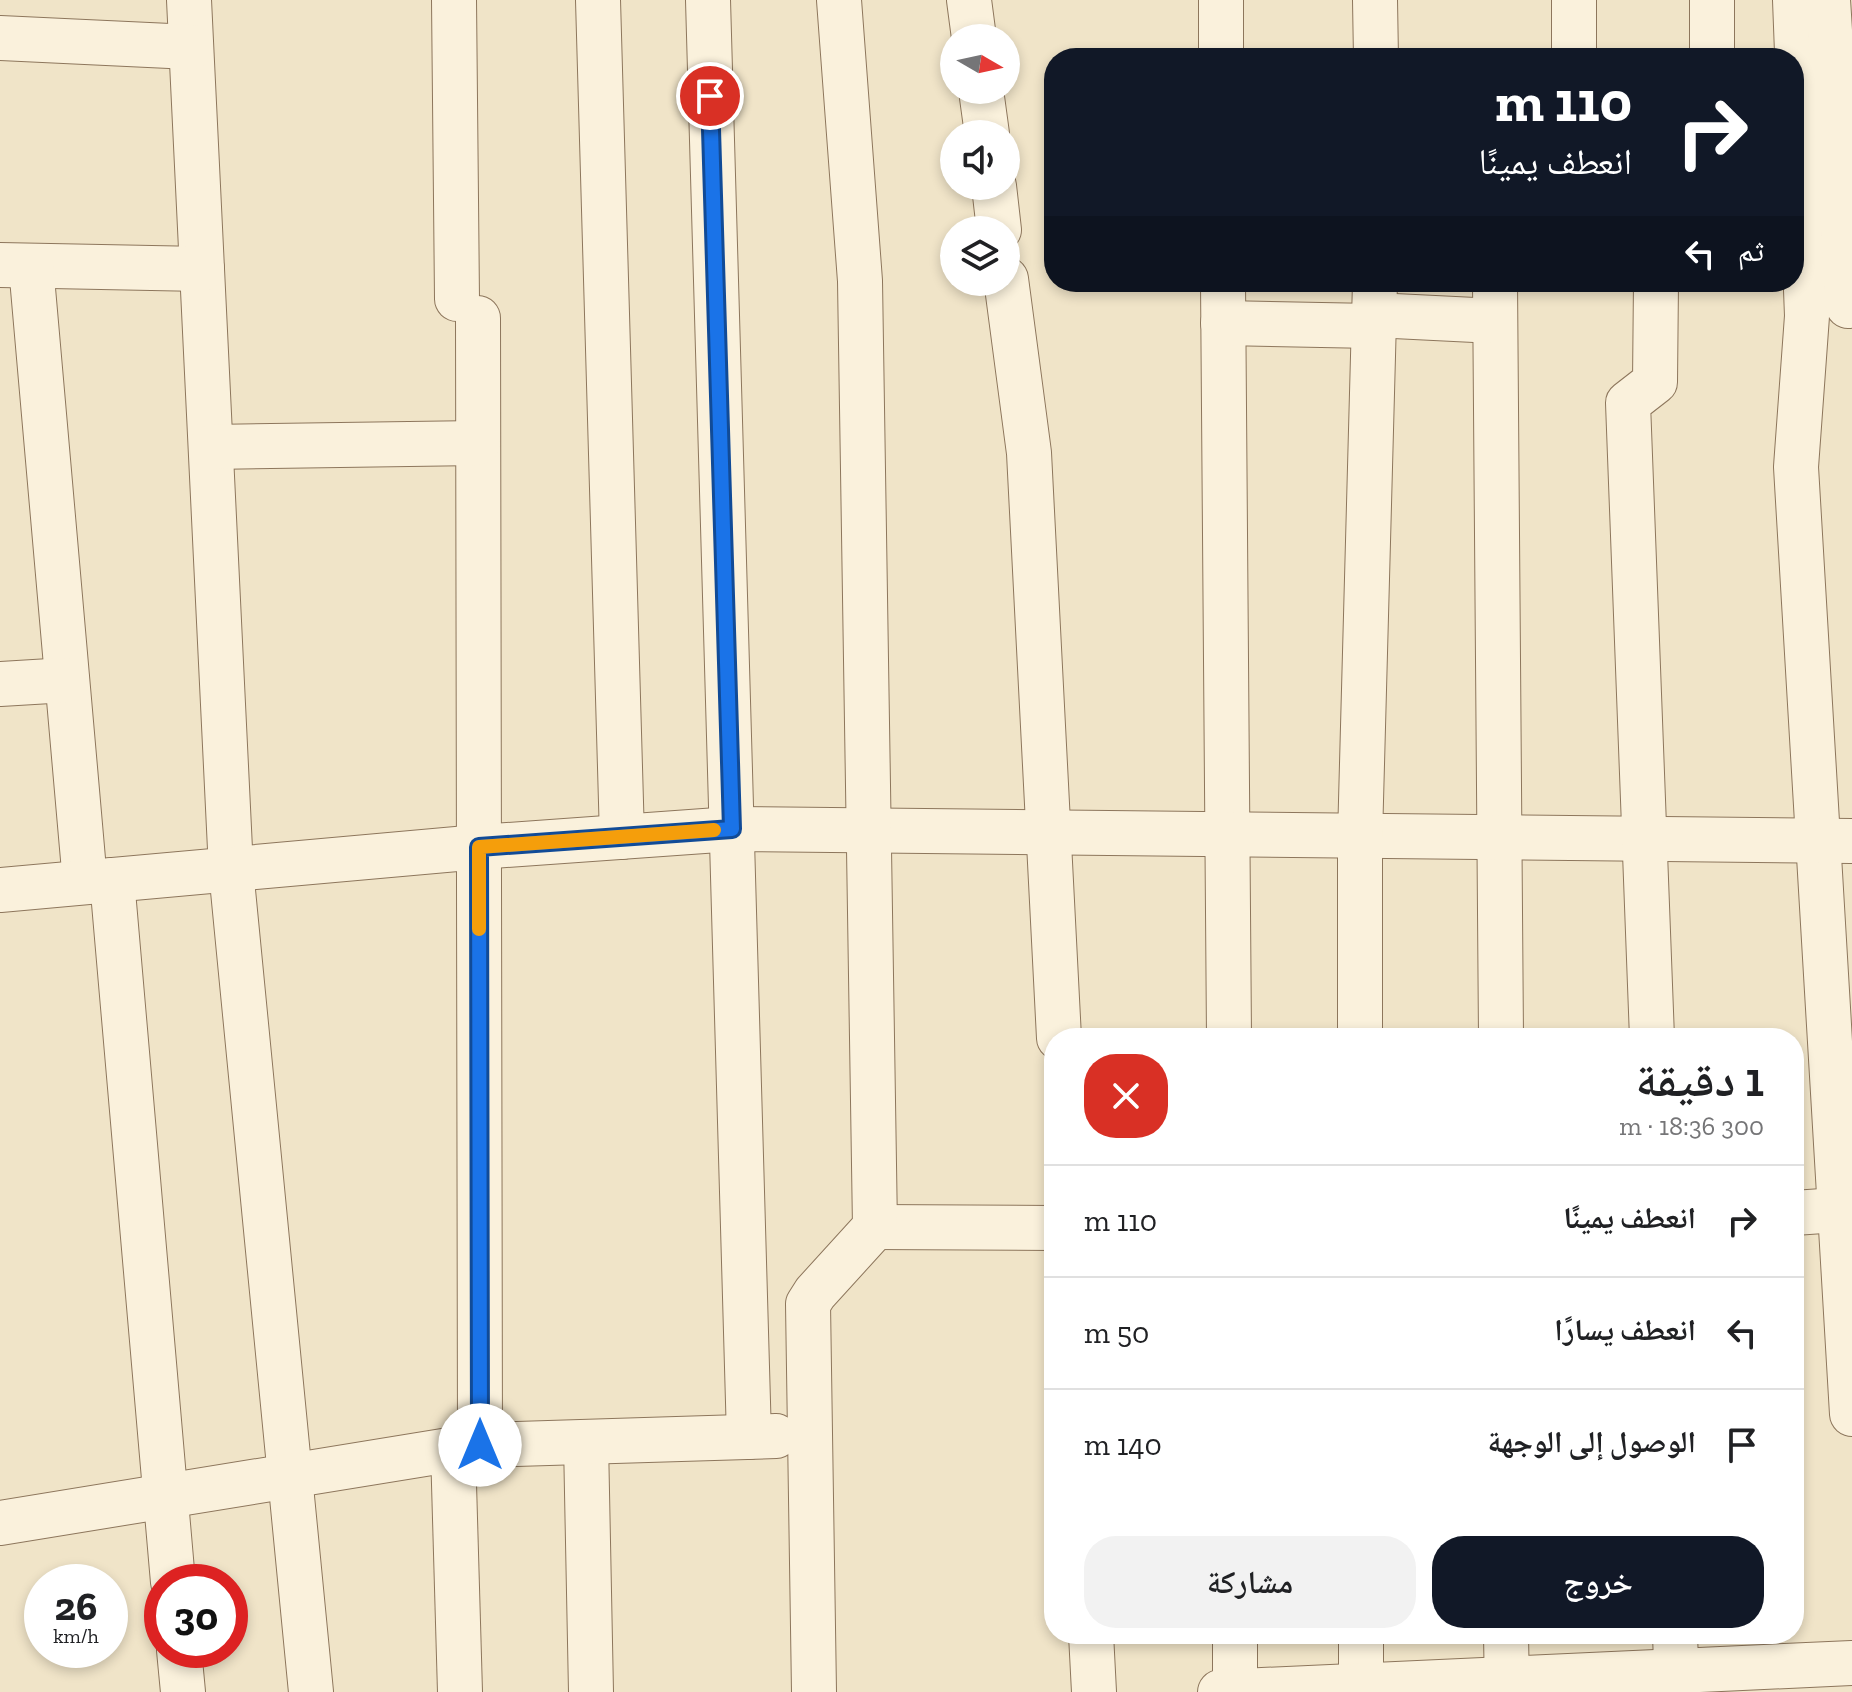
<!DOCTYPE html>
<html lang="ar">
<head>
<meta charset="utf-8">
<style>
  :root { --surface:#fff; --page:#f2f2f2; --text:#202124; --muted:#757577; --line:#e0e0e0; --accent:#111827 }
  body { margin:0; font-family:"Zilla Slab","Noto Naskh Arabic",serif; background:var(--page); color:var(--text); direction:rtl; height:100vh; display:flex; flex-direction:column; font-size:30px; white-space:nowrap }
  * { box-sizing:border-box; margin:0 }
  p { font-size:26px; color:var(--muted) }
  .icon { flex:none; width:44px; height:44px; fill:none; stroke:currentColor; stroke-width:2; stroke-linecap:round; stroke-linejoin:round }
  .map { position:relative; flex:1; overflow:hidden; direction:ltr }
  .drawer { position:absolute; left:1044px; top:1028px; width:760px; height:616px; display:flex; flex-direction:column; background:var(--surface); border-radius:32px; box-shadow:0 4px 12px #0003; direction:rtl }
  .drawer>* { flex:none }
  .hud { position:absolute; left:1044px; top:48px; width:760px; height:244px; border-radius:32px; box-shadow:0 4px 12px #0003; direction:rtl; background:#111827; color:#fff; overflow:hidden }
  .needle { width:52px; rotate:99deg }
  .tools { position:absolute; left:940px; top:24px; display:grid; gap:16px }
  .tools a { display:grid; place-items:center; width:80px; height:80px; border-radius:50%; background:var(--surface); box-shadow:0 4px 12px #0003; font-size:40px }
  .speed { position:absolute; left:24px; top:1564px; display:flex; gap:16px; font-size:40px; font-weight:700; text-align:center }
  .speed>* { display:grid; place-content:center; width:104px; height:104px; border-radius:50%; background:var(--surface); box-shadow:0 4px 12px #0003; line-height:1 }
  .speed small { font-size:20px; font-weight:400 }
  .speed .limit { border:12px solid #d22; background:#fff; color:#111 }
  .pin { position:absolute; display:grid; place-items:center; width:68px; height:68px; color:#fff; margin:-34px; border:4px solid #fff; border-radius:50%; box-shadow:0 2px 8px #0007 }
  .me { position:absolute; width:88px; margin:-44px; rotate:0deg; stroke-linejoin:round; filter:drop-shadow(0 0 6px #0008) }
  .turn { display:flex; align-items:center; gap:28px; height:168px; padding:0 40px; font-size:36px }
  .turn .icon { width:104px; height:104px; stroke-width:2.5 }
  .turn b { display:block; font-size:56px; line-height:68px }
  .then { display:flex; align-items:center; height:76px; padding:0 40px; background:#0003; gap:16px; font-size:30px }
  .round { display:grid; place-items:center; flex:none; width:84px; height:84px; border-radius:32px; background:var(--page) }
  .overview { display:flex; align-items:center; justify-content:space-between; height:136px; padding:0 40px }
  h1 { font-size:48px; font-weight:600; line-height:60px }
  .cta { display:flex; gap:16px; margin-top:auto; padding:16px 40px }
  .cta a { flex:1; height:92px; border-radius:32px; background:var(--accent); color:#fff; font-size:32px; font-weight:600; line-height:92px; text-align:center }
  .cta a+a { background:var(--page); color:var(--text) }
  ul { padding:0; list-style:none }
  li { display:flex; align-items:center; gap:24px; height:112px; padding:0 40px; border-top:2px solid var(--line) }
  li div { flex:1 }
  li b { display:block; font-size:30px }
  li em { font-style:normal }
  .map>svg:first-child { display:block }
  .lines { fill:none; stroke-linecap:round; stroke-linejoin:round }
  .minor-casing { stroke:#8d765c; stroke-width:46 }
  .minor { stroke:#faf1dc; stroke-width:44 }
  .route-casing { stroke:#114b97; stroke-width:20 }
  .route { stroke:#1a73e8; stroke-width:14 }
  .slow { stroke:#f59e0b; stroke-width:14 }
</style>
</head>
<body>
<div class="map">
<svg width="1852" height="1692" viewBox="0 0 1852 1692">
  <rect width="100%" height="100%" fill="#f0e4c8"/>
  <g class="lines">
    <g class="minor-casing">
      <g id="minor">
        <path d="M 189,0 L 231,870 L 311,1692"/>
        <path d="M 454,0 L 457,299"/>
        <path d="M 598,0 L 622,837"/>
        <path d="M 708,0 L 749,1437"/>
        <path d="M 969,0 L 974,38"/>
        <path d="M 1221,0 L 1221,58"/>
        <path d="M 1375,0 L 1376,58"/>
        <path d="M 1712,0 L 1712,58"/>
        <path d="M 1795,0 L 1807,316 L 1796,467 L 1852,1414"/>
        <path d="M 1828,0 L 1848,306"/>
        <path d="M 0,38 L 191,47"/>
        <path d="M 1574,58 L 1574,0"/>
        <path d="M 981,90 L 987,134"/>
        <path d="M 994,186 L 999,230"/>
        <path d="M 0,265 L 202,269"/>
        <path d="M 31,266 L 85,882"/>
        <path d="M 1006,279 L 1029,453 L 1059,1038"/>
        <path d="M 1223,282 L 1229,1038"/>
        <path d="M 1495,282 L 1501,1038"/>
        <path d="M 1374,315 L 1495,321"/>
        <path d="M 478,318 L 480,1445"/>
        <path d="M 1223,323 L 1373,326"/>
        <path d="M 211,447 L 478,443"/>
        <path d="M 0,684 L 67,680"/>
        <path d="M 112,880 L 173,1582"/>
        <path d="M 0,890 L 479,847 L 732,829 L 1852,841"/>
        <path d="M 1360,1038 L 1360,838 L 1375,282"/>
        <path d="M 1652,1038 L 1628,403 L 1655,382 L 1656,282"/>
        <path d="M 1794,1213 L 1852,1209"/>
        <path d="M 875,1227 L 1054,1228"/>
        <path d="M 586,1442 L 591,1692"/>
        <path d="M 453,1449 L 460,1692"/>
        <path d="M 0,1523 L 480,1445 L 776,1436"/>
        <path d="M 1091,1634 L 1094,1692"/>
        <path d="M 1235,1634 L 1235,1692"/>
        <path d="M 1361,1634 L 1361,1692"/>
        <path d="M 1506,1634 L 1507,1692"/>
        <path d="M 1675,1634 L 1677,1692"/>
        <path d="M 179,1650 L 183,1692"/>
        <path d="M 814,1692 L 808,1304 L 815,1293 L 875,1227 L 860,281 L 839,0"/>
        <path d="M 1220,1692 L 1852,1663"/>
      </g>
    </g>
    <use href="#minor" class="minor"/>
  </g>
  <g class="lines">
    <g class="route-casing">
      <path id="route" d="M 480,1445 L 479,847 L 732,829 L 710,96"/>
    </g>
    <use href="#route" class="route"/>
    <path class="slow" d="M 479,929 L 479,847 L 714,830"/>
  </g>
</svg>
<div class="tools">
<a><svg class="needle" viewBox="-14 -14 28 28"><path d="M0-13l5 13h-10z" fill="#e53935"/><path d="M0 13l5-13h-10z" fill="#757577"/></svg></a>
<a><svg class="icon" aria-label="sound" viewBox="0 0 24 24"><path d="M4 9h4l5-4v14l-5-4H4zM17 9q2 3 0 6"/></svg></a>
<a><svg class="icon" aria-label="layers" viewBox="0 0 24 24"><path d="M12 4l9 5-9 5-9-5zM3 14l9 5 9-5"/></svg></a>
</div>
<div class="speed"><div>26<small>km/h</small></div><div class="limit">30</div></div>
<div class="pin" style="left:710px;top:96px;background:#d93025"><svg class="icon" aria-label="arrive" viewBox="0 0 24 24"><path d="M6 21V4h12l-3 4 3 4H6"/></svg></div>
<svg class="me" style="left:480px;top:1445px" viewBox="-20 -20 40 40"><circle r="19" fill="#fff"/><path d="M0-13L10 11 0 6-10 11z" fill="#1a73e8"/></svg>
<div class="hud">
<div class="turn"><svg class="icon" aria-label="right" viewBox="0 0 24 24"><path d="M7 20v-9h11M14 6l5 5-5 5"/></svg><div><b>110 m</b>انعطف يمينًا</div></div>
<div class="then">ثم<svg class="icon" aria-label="left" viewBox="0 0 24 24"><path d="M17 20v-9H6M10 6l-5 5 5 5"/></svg></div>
</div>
<section class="drawer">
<div class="overview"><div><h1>1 دقيقة</h1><p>300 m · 18:36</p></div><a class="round" style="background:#d93025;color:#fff"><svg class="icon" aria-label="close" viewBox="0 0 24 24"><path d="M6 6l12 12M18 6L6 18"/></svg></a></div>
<ul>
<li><svg class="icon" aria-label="right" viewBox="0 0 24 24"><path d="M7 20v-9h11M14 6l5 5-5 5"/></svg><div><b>انعطف يمينًا</b></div><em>110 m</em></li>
<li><svg class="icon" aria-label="left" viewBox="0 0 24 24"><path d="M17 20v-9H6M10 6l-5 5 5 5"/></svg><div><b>انعطف يسارًا</b></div><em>50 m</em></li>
<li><svg class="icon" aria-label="arrive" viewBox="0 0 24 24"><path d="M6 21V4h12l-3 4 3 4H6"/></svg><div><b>الوصول إلى الوجهة</b></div><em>140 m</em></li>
</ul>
<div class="cta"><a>خروج</a><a>مشاركة</a></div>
</section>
</div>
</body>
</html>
